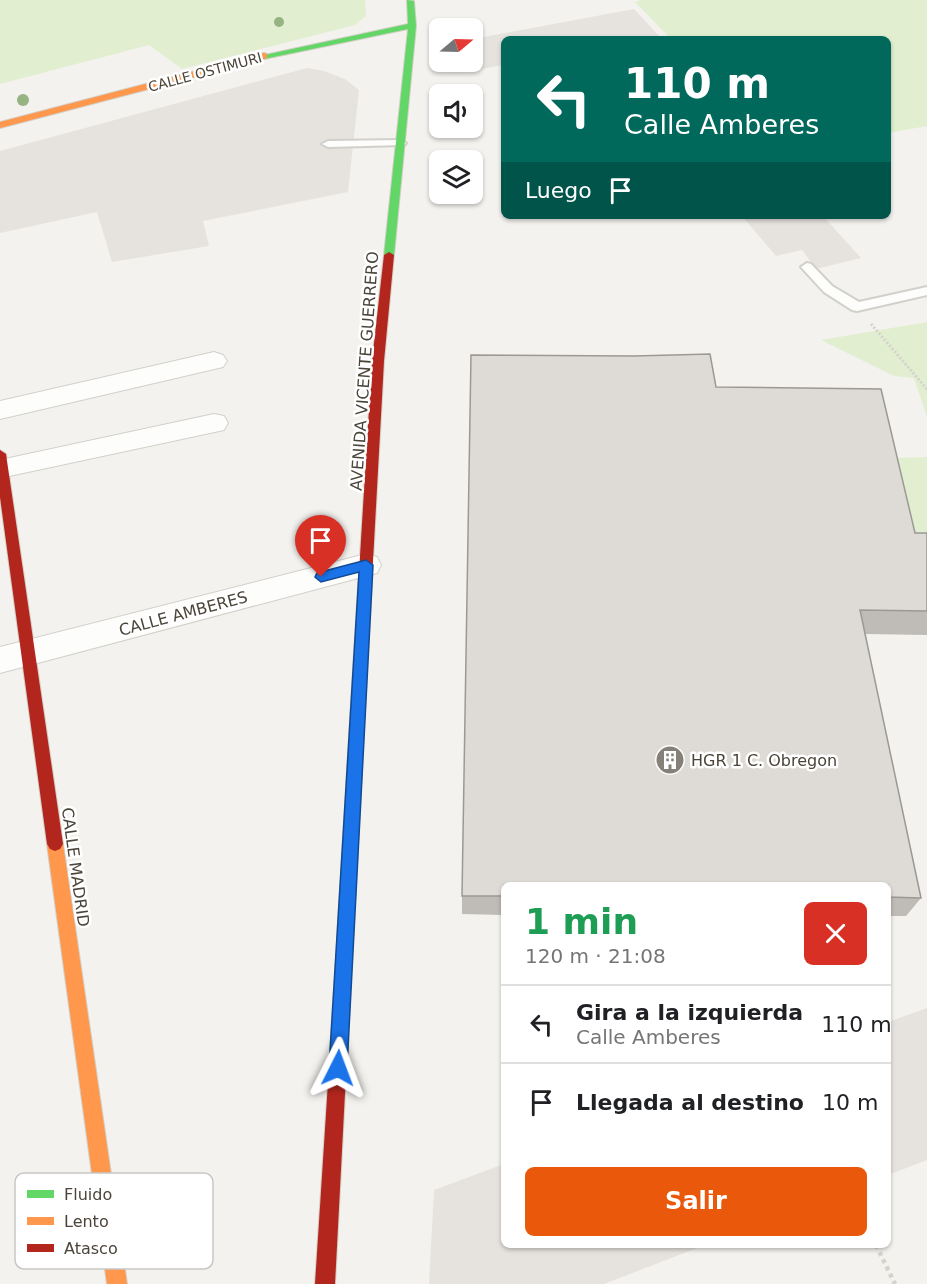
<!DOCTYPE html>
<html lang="es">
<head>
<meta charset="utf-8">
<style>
  :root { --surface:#fff; --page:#f2f2f2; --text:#202124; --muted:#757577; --line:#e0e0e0; --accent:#ea580c }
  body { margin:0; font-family:"DejaVu Sans",sans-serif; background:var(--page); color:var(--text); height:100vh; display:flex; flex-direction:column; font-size:22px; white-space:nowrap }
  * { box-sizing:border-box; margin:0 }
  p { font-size:20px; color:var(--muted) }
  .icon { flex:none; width:33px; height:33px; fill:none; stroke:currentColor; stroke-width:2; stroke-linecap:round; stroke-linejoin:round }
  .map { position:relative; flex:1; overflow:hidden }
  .drawer { position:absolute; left:501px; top:882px; width:390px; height:366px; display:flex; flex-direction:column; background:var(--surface); border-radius:9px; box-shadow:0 2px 4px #0004 }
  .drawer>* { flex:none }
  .hud { position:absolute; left:501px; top:36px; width:390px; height:183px; border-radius:9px; box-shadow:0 2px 4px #0004; background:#00695c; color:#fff; overflow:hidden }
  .needle { width:39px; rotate:71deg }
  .buttons { position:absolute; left:429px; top:18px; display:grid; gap:12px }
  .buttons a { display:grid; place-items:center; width:54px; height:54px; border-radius:9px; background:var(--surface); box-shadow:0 2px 4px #0004; font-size:30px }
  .pin { position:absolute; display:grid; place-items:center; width:51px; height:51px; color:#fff; margin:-62px -26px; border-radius:50% 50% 50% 0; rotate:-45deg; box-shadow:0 0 6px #0007 }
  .pin .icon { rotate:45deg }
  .me { position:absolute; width:66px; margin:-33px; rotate:3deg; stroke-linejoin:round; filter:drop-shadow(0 0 4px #0008) }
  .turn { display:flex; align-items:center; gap:21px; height:126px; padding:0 24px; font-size:27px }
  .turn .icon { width:78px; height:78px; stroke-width:2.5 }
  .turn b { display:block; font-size:42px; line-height:51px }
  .then { display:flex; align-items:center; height:57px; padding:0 24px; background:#0003; gap:12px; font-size:22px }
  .round { display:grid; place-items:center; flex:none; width:63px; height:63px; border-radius:9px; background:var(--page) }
  .overview { display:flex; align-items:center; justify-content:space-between; height:102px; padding:0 24px }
  h1 { font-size:36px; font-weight:800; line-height:45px; color:#1e9e55 }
  .primary-button { display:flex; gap:12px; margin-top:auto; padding:12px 24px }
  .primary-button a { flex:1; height:69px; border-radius:9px; background:var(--accent); color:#fff; font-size:24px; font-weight:800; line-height:69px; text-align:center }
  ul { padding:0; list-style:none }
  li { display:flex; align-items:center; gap:18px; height:78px; padding:0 24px; border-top:2px solid var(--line) }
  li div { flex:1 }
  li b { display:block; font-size:22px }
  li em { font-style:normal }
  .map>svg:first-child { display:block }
  .green { fill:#e1eecf }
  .parking { fill:#e6e3df }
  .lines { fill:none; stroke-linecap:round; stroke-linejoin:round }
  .lane-casing { stroke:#d2d0cb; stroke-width:4 }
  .street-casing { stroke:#d2d0cb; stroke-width:2 }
  .fast-casing { stroke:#d3cfc5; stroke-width:2 }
  .slow-casing { stroke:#d3cfc5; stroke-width:2 }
  .jam-casing { stroke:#d3cfc5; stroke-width:2 }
  .path-far1 { stroke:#d3d2cc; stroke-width:3; stroke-dasharray:2 2; stroke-linecap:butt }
  .path { stroke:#d3d2cc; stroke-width:4.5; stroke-dasharray:4 4; stroke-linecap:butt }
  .lane { fill:#fdfdfc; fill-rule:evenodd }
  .street { fill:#fdfdfc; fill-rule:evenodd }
  .fast { fill:#63d668; fill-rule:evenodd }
  .slow { fill:#ff974d; fill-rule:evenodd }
  .jam { fill:#b3261e; fill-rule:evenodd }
  .tree { fill:#96b382 }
  .wall { fill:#bfbcb8 }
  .building { fill:#dedbd6; stroke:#9b9996; stroke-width:1.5 }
  .route { fill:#1a73e8; stroke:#114b97; stroke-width:1.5 }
  .labels { text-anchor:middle; stroke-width:5; stroke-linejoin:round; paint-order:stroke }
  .far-street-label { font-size:14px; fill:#4b4439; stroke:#fff }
  .street-label { font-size:16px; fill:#4b4439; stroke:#fff }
  .poi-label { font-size:16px; fill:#4b4439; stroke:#fff; text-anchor:start }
  .key { fill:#fff; stroke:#c9c7c4; stroke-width:1.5 }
  .key-label { font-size:16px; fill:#4b4439 }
</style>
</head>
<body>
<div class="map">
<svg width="927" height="1284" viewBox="0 0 927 1284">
  <rect width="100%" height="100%" fill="#f4f2ee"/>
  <g class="green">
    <path d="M 0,0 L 365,0 L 366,16 L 355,25 L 182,69 L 149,45 L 0,84 Z"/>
    <path d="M 642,0 L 927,0 L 927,126 L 888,133 L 888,39 L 671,39 L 635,2 Z"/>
    <path d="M 927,322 L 927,417 L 914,378 L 894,376 L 821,340 Z"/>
    <path d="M 927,457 L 927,557 L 903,557 L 895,458 Z"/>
  </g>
  <g class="parking">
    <path d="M 634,9 L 662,39 L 504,39 L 504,65 L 475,70 L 469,62 L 472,62 L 473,39 Z"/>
    <path d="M 307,68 L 324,71 L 345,79 L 359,90 L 348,192 L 203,221 L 209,246 L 112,262 L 97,212 L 0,233 L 0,151 Z"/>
    <path d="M 742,216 L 823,216 L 861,258 L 816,269 L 802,250 L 776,256 Z"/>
    <path d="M 927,1008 L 927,1160 L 888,1175 L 888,1022 Z"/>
    <path d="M 504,1164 L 504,1245 L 705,1245 L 604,1284 L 429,1284 L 434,1190 Z"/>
  </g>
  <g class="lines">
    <g class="lane-casing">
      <g id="lane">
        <path d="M 400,140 L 406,143 L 404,145 L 328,147 L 322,144 L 328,141 Z"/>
        <path d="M 807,263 L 811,264 L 832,286 L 859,302 L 927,287 L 927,295 L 857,311 L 852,310 L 824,292 L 801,267 Z"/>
      </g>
    </g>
    <g class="street-casing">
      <g id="street">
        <path d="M 214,352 L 223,355 L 227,361 L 223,367 L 0,419 L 0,401 Z"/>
        <path d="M 214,414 L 224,416 L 228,423 L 224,430 L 0,478 L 0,460 Z"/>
        <path d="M 366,554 L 377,557 L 381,565 L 377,573 L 0,673 L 0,647 Z"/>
      </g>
    </g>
    <g class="fast-casing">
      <path id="fast" d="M 407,0 L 414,1 L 416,26 L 394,255 L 389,258 L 384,255 L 408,29 L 264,59 L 260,56 L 408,24 Z"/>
    </g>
    <g class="slow-casing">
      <g id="slow">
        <path d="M 264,53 L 267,54 L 267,58 L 0,128 L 0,122 Z"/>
        <path d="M 360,664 L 365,666 L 367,670 L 352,959 L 350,965 L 344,967 L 338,965 L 336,959 L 353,670 L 355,666 Z"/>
        <path d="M 55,837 L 60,839 L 63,844 L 127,1284 L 107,1284 L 47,844 L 50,839 Z"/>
      </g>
    </g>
    <g class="jam-casing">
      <g id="jam">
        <path d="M 389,252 L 394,255 L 384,361 L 367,670 L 365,674 L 355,674 L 353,670 L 372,361 L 384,255 Z"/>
        <path d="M 0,450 L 6,454 L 63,844 L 60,849 L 55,851 L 50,849 L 47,844 L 0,497 Z"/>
        <path d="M 344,951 L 350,953 L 352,959 L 335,1284 L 315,1284 L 336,959 L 338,953 Z"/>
      </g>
    </g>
    <path class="path-far1" d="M 871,324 L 927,389"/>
    <path class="path" d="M 876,1245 L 895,1284"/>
    <use href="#lane" class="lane"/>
    <use href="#street" class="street"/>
    <use href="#fast" class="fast"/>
    <use href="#slow" class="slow"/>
    <use href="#jam" class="jam"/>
  </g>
  <g class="tree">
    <circle cx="279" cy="22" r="5"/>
    <circle cx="23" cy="100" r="6"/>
  </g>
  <path class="wall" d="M 716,387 L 915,533 L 927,533 L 927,635 L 865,634 L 921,898 L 906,916 L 888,916 L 888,885 L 504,885 L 504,915 L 462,914 L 462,896 Z"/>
  <path class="building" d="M 710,354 L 716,387 L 881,389 L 915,533 L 927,533 L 927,611 L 860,610 L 921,898 L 888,897 L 888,885 L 504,885 L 504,896 L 462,896 L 471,355 L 634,356 Z"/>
  <path class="route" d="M 366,560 L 373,565 L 347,1068 L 344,1074 L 338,1076 L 332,1074 L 329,1068 L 359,572 L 321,582 L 315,577 L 317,573 Z"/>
  <defs>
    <g id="building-disc" transform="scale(1.5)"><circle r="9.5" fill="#868178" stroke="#fff"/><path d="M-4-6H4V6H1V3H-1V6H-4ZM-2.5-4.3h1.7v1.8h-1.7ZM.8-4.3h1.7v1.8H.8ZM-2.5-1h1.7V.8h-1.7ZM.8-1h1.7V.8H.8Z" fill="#fff"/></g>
  </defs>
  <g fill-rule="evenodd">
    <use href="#building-disc" x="670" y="760"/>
  </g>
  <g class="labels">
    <g class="far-street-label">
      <text transform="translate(205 72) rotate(-15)" y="5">CALLE OSTIMURI</text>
    </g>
    <g class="street-label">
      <text transform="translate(364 371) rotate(-86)" y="6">AVENIDA VICENTE GUERRERO</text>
      <text transform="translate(183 613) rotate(-15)" y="6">CALLE AMBERES</text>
      <text transform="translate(76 867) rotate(82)" y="6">CALLE MADRID</text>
    </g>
    <g class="poi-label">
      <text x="691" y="766">HGR 1 C. Obregon</text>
    </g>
  </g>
  <rect x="15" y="1173" width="198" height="96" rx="9" class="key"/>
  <rect x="27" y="1190" width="27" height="8" fill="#63d668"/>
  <rect x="27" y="1217" width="27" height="8" fill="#ff974d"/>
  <rect x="27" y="1244" width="27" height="8" fill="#b3261e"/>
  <g class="key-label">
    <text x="64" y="1200">Fluido</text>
    <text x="64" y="1227">Lento</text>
    <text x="64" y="1254">Atasco</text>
  </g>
</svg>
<div class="buttons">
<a><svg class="needle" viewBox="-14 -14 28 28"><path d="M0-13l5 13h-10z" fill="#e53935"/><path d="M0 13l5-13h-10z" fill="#757577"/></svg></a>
<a><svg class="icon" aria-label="sound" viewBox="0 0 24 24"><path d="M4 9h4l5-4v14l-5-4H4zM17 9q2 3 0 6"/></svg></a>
<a><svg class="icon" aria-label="layers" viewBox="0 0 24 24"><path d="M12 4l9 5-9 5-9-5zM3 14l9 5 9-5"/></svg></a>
</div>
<div class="pin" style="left:321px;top:577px;background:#d93025"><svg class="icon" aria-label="arrive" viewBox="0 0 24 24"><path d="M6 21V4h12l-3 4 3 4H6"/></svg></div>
<svg class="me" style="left:338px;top:1068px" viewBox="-20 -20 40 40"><path d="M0-17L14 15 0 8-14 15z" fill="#1a73e8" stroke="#fff" stroke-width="4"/></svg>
<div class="hud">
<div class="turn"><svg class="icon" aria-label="left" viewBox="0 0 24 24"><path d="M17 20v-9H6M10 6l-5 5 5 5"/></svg><div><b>110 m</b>Calle Amberes</div></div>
<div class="then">Luego<svg class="icon" aria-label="arrive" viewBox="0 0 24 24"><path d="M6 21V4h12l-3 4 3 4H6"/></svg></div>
</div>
<section class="drawer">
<div class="overview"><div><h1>1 min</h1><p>120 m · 21:08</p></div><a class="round" style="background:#d93025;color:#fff"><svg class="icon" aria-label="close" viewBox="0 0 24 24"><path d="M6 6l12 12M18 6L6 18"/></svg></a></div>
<ul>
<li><svg class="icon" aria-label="left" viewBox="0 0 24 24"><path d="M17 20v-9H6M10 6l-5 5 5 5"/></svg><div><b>Gira a la izquierda</b><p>Calle Amberes</p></div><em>110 m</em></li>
<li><svg class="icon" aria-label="arrive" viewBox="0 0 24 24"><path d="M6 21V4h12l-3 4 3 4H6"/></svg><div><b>Llegada al destino</b></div><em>10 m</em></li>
</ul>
<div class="primary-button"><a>Salir</a></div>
</section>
</div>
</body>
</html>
